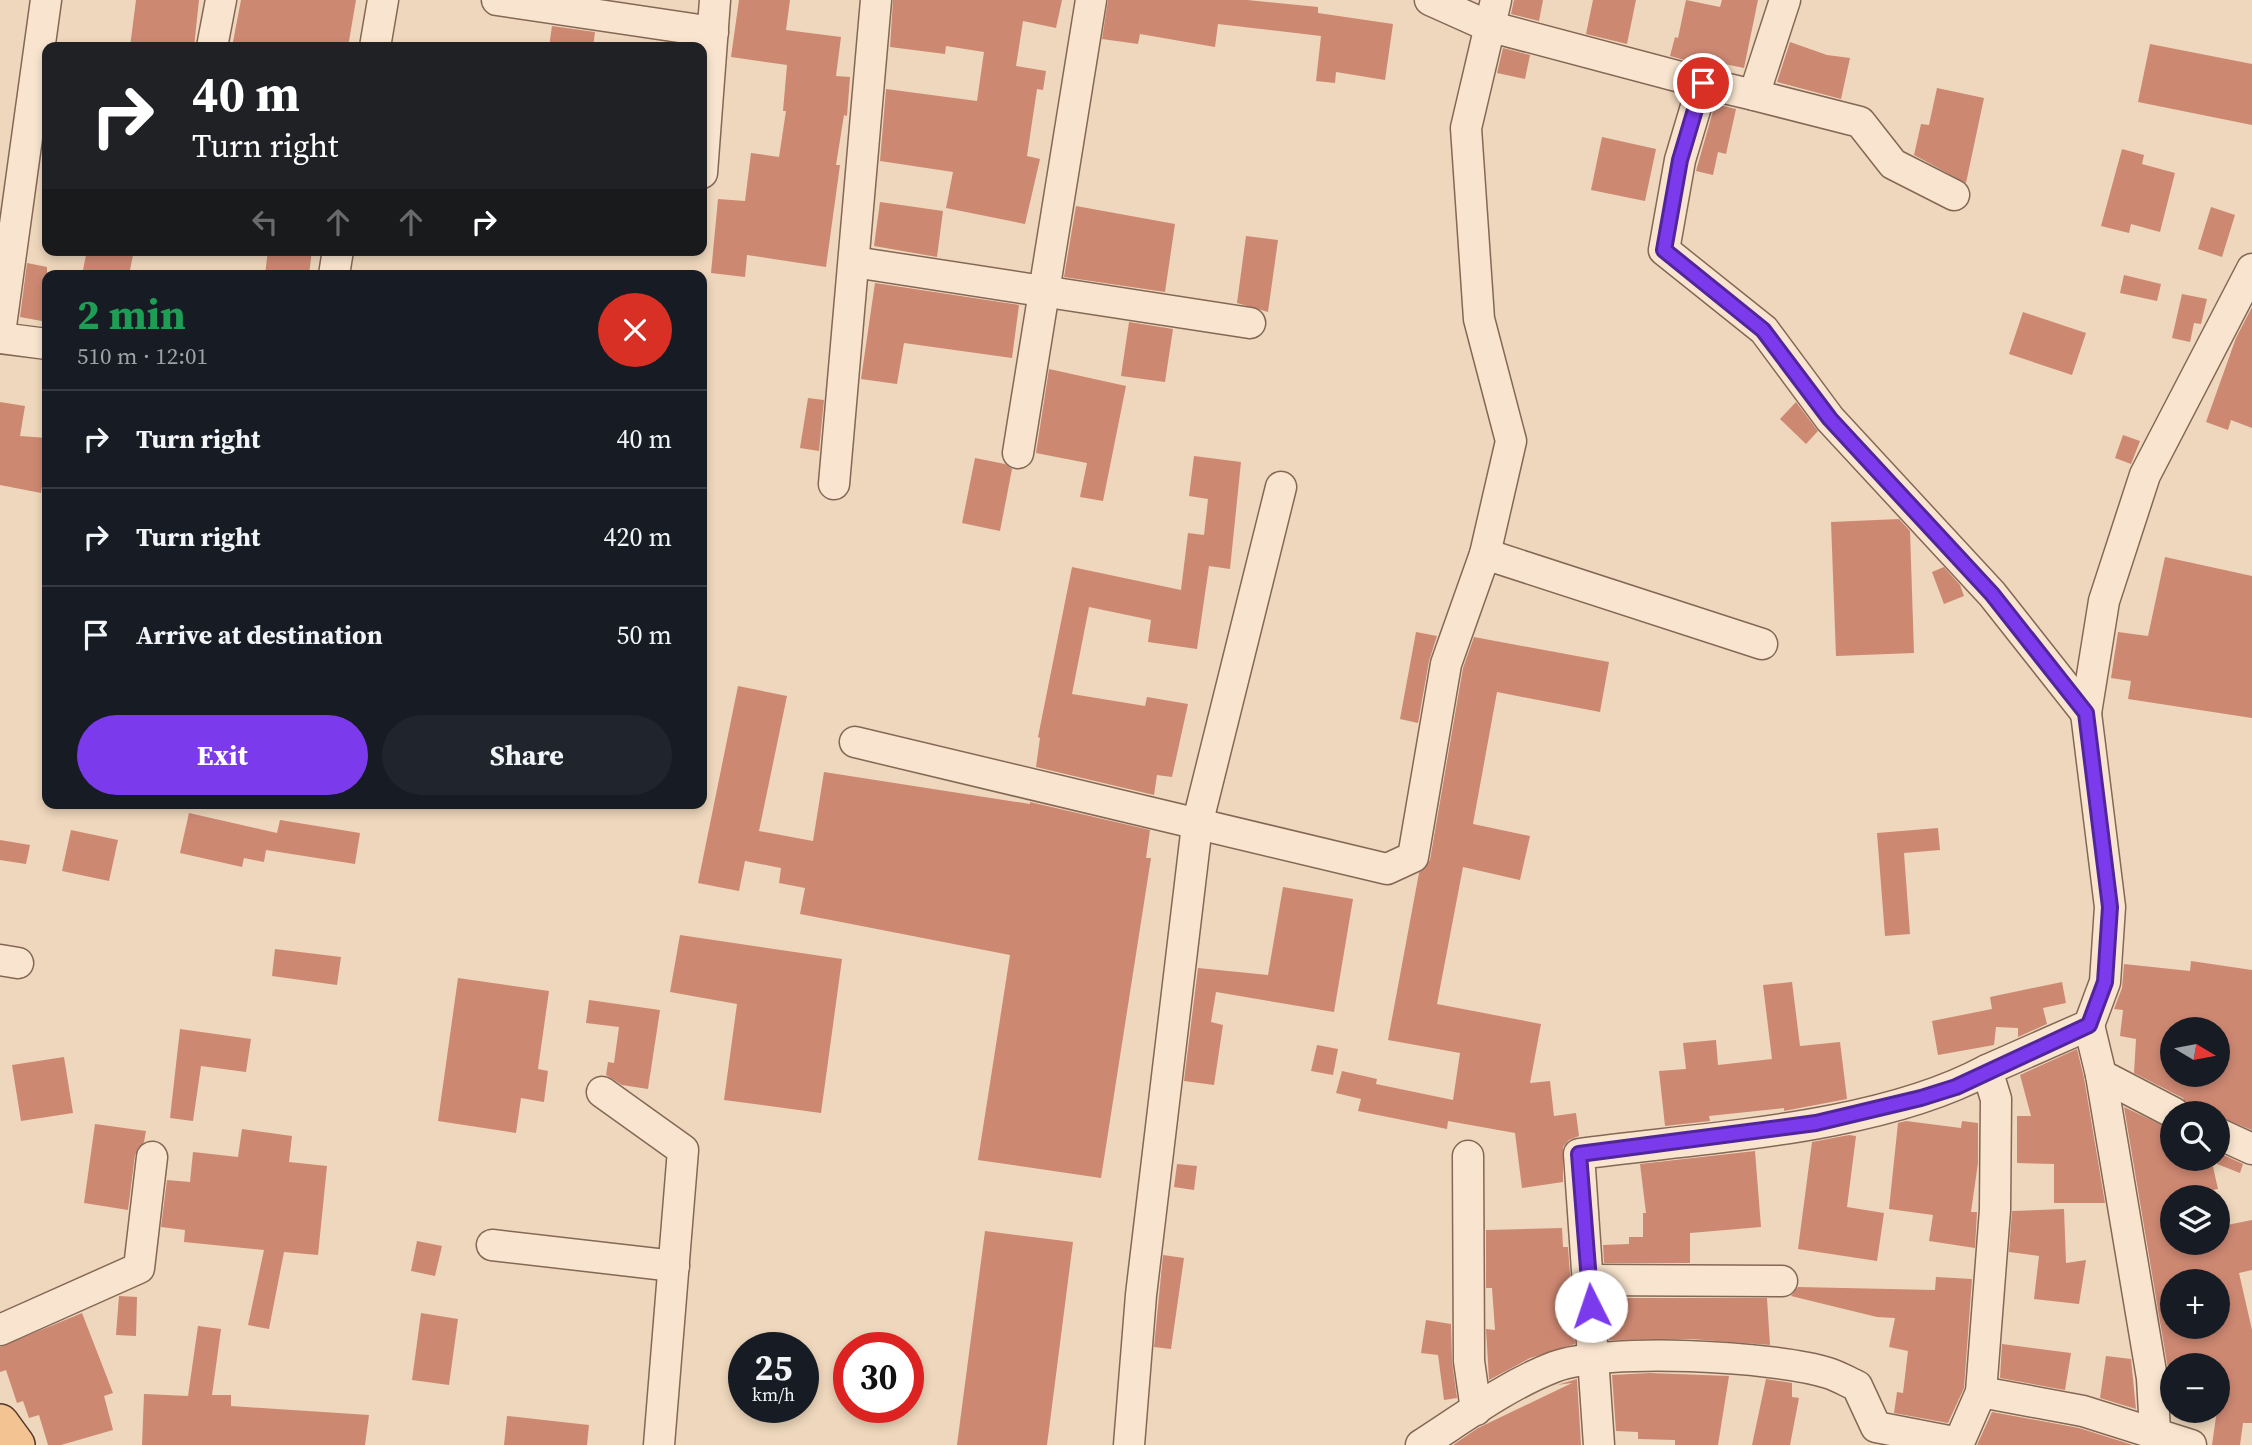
<!DOCTYPE html>
<html lang="en">
<head>
<meta charset="utf-8">
<style>
  :root { --surface:#171b24; --page:#20242c; --text:#f1f3f6; --muted:#9ea1a6; --line:#363941; --accent:#7c3aed }
  body { margin:0; font-family:"Source Serif 4",serif; background:var(--page); color:var(--text); height:100vh; display:flex; flex-direction:column; font-size:26px; white-space:nowrap }
  * { box-sizing:border-box; margin:0 }
  p { font-size:23px; color:var(--muted) }
  .icon { flex:none; width:38px; height:38px; fill:none; stroke:currentColor; stroke-width:2; stroke-linecap:round; stroke-linejoin:round }
  .map { position:relative; flex:1; overflow:hidden }
  .drawer { position:absolute; left:42px; top:270px; width:665px; height:539px; display:flex; flex-direction:column; background:var(--surface); border-radius:14px; box-shadow:0 4px 10px #0003 }
  .drawer>* { flex:none }
  .banner { position:absolute; left:42px; top:42px; width:665px; height:214px; border-radius:14px; box-shadow:0 4px 10px #0003; background:#202124; color:#fff; overflow:hidden }
  .needle { width:46px; rotate:100deg }
  .tools { position:absolute; left:2160px; top:1017px; display:grid; gap:14px }
  .tools a { display:grid; place-items:center; width:70px; height:70px; border-radius:50%; background:var(--surface); box-shadow:0 4px 10px #0003; font-size:35px }
  .speed { position:absolute; left:728px; top:1332px; display:flex; gap:14px; font-size:35px; font-weight:700; text-align:center }
  .speed>* { display:grid; place-content:center; width:91px; height:91px; border-radius:50%; background:var(--surface); box-shadow:0 4px 10px #0003; line-height:1 }
  .speed small { font-size:18px; font-weight:400 }
  .speed .limit { border:10px solid #d22; background:#fff; color:#111 }
  .pin { position:absolute; display:grid; place-items:center; width:60px; height:60px; color:#fff; margin:-30px; border:4px solid #fff; border-radius:50%; box-shadow:0 2px 7px #0007 }
  .me { position:absolute; width:77px; margin:-38px; rotate:356deg; stroke-linejoin:round; filter:drop-shadow(0 0 5px #0008) }
  .turn { display:flex; align-items:center; gap:24px; height:147px; padding:0 35px; font-size:32px }
  .turn .icon { width:91px; height:91px; stroke-width:2.5 }
  .turn b { display:block; font-size:49px; line-height:60px }
  .lanes { display:flex; align-items:center; height:66px; padding:0 35px; background:#0003; justify-content:center; gap:35px; direction:ltr }
  .lanes .off { opacity:.35 }
  .round { display:grid; place-items:center; flex:none; width:74px; height:74px; border-radius:37px; background:var(--page) }
  .head { display:flex; align-items:center; justify-content:space-between; height:119px; padding:0 35px }
  h1 { font-size:42px; font-weight:700; line-height:52px; color:#1e9e55 }
  .primary-button { display:flex; gap:14px; margin-top:auto; padding:14px 35px }
  .primary-button a { flex:1; height:80px; border-radius:42px; background:var(--accent); color:#fff; font-size:28px; font-weight:700; line-height:80px; text-align:center }
  .primary-button a+a { background:var(--page); color:var(--text) }
  ul { padding:0; list-style:none }
  li { display:flex; align-items:center; gap:21px; height:98px; padding:0 35px; border-top:2px solid var(--line) }
  li div { flex:1 }
  li b { display:block; font-size:26px }
  li em { font-style:normal }
  .map>svg:first-child { display:block }
  .building { fill:#cd8872; fill-rule:evenodd }
  .lines { fill:none; stroke-linecap:round; stroke-linejoin:round }
  .minor-casing { stroke:#856756; stroke-width:33 }
  .major-casing { stroke:#52362b; stroke-width:40 }
  .minor { stroke:#f9e5cf; stroke-width:30 }
  .major { stroke:#f3c492; stroke-width:37 }
  .route-casing { stroke:#51269a; stroke-width:18 }
  .route { stroke:#7c3aed; stroke-width:12 }
</style>
</head>
<body>
<div class="map">
<svg width="2252" height="1445" viewBox="0 0 2252 1445">
  <rect width="100%" height="100%" fill="#eed7bc"/>
  <g class="building">
    <path d="M 136,0 L 199,0 L 194,47 L 130,47 Z"/>
    <path d="M 241,0 L 356,0 L 348,47 L 232,47 Z"/>
    <path d="M 739,0 L 790,0 L 786,30 L 841,37 L 836,76 L 850,77 L 847,116 L 844,115 L 836,165 L 840,165 L 826,267 L 747,255 L 745,277 L 711,273 L 718,199 L 745,201 L 751,153 L 779,157 L 786,111 L 783,111 L 787,65 L 731,57 Z"/>
    <path d="M 893,0 L 1062,0 L 1056,28 L 1023,21 L 1016,66 L 1046,71 L 1043,90 L 1037,89 L 1027,156 L 1040,159 L 1025,224 L 946,208 L 953,172 L 880,161 L 886,89 L 977,101 L 984,52 L 946,46 L 945,54 L 890,47 Z"/>
    <path d="M 1108,0 L 1247,0 L 1318,7 L 1318,13 L 1393,24 L 1385,80 L 1336,72 L 1335,83 L 1316,81 L 1321,36 L 1218,24 L 1215,47 L 1140,34 L 1138,44 L 1102,39 Z"/>
    <path d="M 1514,0 L 1543,0 L 1539,21 L 1511,14 Z"/>
    <path d="M 1593,0 L 1636,0 L 1627,44 L 1586,34 Z"/>
    <path d="M 1686,0 L 1720,7 L 1722,0 L 1758,0 L 1744,68 L 1700,59 L 1699,64 L 1670,56 L 1675,37 L 1678,38 Z"/>
    <path d="M 552,26 L 595,32 L 593,47 L 549,47 Z"/>
    <path d="M 1790,42 L 1827,55 L 1850,58 L 1841,99 L 1777,82 Z"/>
    <path d="M 2150,44 L 2252,64 L 2252,125 L 2138,102 Z"/>
    <path d="M 1503,48 L 1530,55 L 1525,79 L 1497,73 Z"/>
    <path d="M 1937,88 L 1984,98 L 1966,183 L 1914,155 L 1921,124 L 1929,125 Z"/>
    <path d="M 1715,104 L 1736,109 L 1726,154 L 1718,152 L 1713,175 L 1696,171 Z"/>
    <path d="M 1602,137 L 1656,149 L 1645,201 L 1591,190 Z"/>
    <path d="M 2122,149 L 2144,155 L 2142,164 L 2175,173 L 2160,232 L 2131,224 L 2129,233 L 2101,226 Z"/>
    <path d="M 880,202 L 943,211 L 937,257 L 874,246 Z"/>
    <path d="M 1076,206 L 1175,224 L 1165,292 L 1064,277 Z"/>
    <path d="M 2211,207 L 2235,215 L 2222,257 L 2198,249 Z"/>
    <path d="M 1246,236 L 1278,240 L 1268,312 L 1237,303 Z"/>
    <path d="M 87,250 L 134,250 L 129,275 L 82,275 Z"/>
    <path d="M 268,250 L 312,250 L 309,275 L 265,275 Z"/>
    <path d="M 27,263 L 47,267 L 47,322 L 20,317 Z"/>
    <path d="M 2124,275 L 2161,284 L 2157,301 L 2120,293 Z"/>
    <path d="M 875,283 L 1019,305 L 1012,358 L 904,343 L 897,384 L 861,379 Z"/>
    <path d="M 2182,294 L 2207,299 L 2201,324 L 2194,323 L 2190,342 L 2172,338 Z"/>
    <path d="M 2252,307 L 2252,428 L 2231,420 L 2228,430 L 2206,422 L 2236,338 Z"/>
    <path d="M 2023,312 L 2086,333 L 2072,375 L 2009,354 Z"/>
    <path d="M 1129,322 L 1173,329 L 1165,382 L 1121,376 Z"/>
    <path d="M 1049,369 L 1126,386 L 1103,501 L 1080,497 L 1087,463 L 1036,453 Z"/>
    <path d="M 808,398 L 824,400 L 819,451 L 800,448 Z"/>
    <path d="M 0,402 L 25,406 L 20,436 L 47,438 L 47,460 L 41,493 L 0,485 Z"/>
    <path d="M 1796,402 L 1818,431 L 1806,444 L 1780,419 Z"/>
    <path d="M 2123,435 L 2140,441 L 2131,464 L 2115,458 Z"/>
    <path d="M 1194,456 L 1241,462 L 1230,569 L 1209,566 L 1197,649 L 1148,642 L 1151,620 L 1089,607 L 1072,694 L 1145,706 L 1147,697 L 1188,704 L 1172,777 L 1157,775 L 1154,795 L 1036,767 L 1040,738 L 1038,737 L 1072,567 L 1181,590 L 1188,533 L 1204,535 L 1208,499 L 1189,496 Z"/>
    <path d="M 975,458 L 1005,464 L 1012,469 L 1000,531 L 962,523 Z"/>
    <path d="M 1899,519 L 1910,531 L 1914,653 L 1836,656 L 1831,522 Z"/>
    <path d="M 2165,557 L 2252,576 L 2252,718 L 2128,699 L 2131,681 L 2111,678 L 2118,632 L 2148,636 Z"/>
    <path d="M 1944,567 L 1960,585 L 1964,596 L 1944,604 L 1932,572 Z"/>
    <path d="M 1416,632 L 1437,636 L 1429,661 L 1418,723 L 1400,719 Z"/>
    <path d="M 1474,637 L 1609,662 L 1600,712 L 1497,692 L 1473,824 L 1530,836 L 1520,880 L 1463,867 L 1437,1004 L 1541,1024 L 1530,1083 L 1550,1081 L 1554,1116 L 1576,1113 L 1579,1136 L 1569,1140 L 1563,1147 L 1563,1182 L 1522,1188 L 1515,1133 L 1448,1121 L 1447,1129 L 1358,1111 L 1361,1099 L 1336,1093 L 1342,1071 L 1377,1079 L 1376,1084 L 1453,1100 L 1460,1053 L 1388,1040 L 1419,873 L 1430,860 L 1463,668 Z"/>
    <path d="M 738,686 L 787,696 L 759,831 L 813,841 L 824,772 L 1030,804 L 1030,802 L 1150,830 L 1146,858 L 1151,858 L 1101,1178 L 978,1160 L 1010,955 L 800,914 L 805,888 L 779,883 L 781,868 L 745,861 L 739,891 L 698,883 Z"/>
    <path d="M 189,813 L 277,833 L 280,820 L 360,833 L 355,864 L 266,850 L 264,862 L 244,858 L 242,867 L 180,853 Z"/>
    <path d="M 1938,828 L 1940,850 L 1904,853 L 1910,934 L 1885,936 L 1877,833 Z"/>
    <path d="M 71,830 L 118,840 L 109,881 L 62,871 Z"/>
    <path d="M 0,840 L 30,845 L 26,864 L 0,860 Z"/>
    <path d="M 1283,887 L 1353,899 L 1334,1012 L 1216,992 L 1211,1022 L 1223,1025 L 1214,1085 L 1184,1081 L 1198,968 L 1268,975 Z"/>
    <path d="M 680,935 L 842,959 L 821,1113 L 724,1100 L 737,1004 L 670,992 Z"/>
    <path d="M 275,949 L 341,957 L 337,985 L 272,976 Z"/>
    <path d="M 2191,961 L 2252,970 L 2252,1130 L 2217,1116 L 2217,1113 L 2191,1113 L 2183,1098 L 2134,1073 L 2136,1039 L 2120,1036 L 2123,1010 L 2114,1009 L 2122,988 L 2124,964 L 2190,971 ZM 2172,1029 L 2217,1029 L 2217,1074 L 2172,1074 Z"/>
    <path d="M 458,978 L 549,991 L 538,1069 L 548,1071 L 544,1102 L 521,1098 L 516,1133 L 438,1121 Z"/>
    <path d="M 1792,982 L 1800,1046 L 1840,1042 L 1847,1099 L 1784,1111 L 1784,1108 L 1709,1116 L 1710,1121 L 1665,1126 L 1659,1071 L 1686,1069 L 1683,1043 L 1716,1040 L 1718,1065 L 1772,1059 L 1763,985 Z"/>
    <path d="M 2062,982 L 2066,1003 L 2043,1008 L 2047,1024 L 2018,1037 L 2018,1028 L 1996,1027 L 1994,1045 L 1938,1055 L 1932,1021 L 1992,1009 L 1990,997 Z"/>
    <path d="M 589,1000 L 660,1010 L 648,1089 L 622,1085 L 606,1075 L 608,1062 L 614,1063 L 619,1027 L 586,1023 Z"/>
    <path d="M 180,1029 L 251,1039 L 246,1072 L 201,1066 L 193,1121 L 170,1118 Z"/>
    <path d="M 1317,1045 L 1338,1049 L 1333,1075 L 1311,1071 Z"/>
    <path d="M 2077,1049 L 2084,1078 L 2105,1203 L 2054,1203 L 2054,1164 L 2017,1163 L 2017,1116 L 2031,1116 L 2020,1075 Z"/>
    <path d="M 64,1057 L 73,1113 L 21,1121 L 12,1065 Z"/>
    <path d="M 2124,1107 L 2172,1130 L 2172,1158 L 2211,1158 L 2218,1189 L 2213,1190 L 2215,1197 L 2172,1197 L 2172,1242 L 2217,1242 L 2217,1227 L 2252,1220 L 2252,1270 L 2239,1273 L 2252,1330 L 2252,1423 L 2243,1423 L 2240,1445 L 2212,1445 L 2217,1410 L 2217,1365 L 2172,1365 L 2172,1415 L 2169,1375 ZM 2172,1281 L 2217,1281 L 2217,1326 L 2172,1326 Z"/>
    <path d="M 1906,1121 L 1961,1128 L 1962,1121 L 1978,1123 L 1978,1163 L 1971,1212 L 1977,1212 L 1975,1248 L 1929,1241 L 1933,1215 L 1889,1209 L 1898,1123 Z"/>
    <path d="M 95,1124 L 146,1131 L 144,1142 L 135,1155 L 128,1210 L 84,1203 Z"/>
    <path d="M 242,1129 L 292,1136 L 289,1162 L 327,1166 L 318,1255 L 284,1252 L 269,1329 L 248,1325 L 264,1250 L 184,1242 L 185,1230 L 161,1227 L 167,1180 L 190,1182 L 193,1152 L 238,1157 Z"/>
    <path d="M 1849,1135 L 1856,1136 L 1847,1207 L 1884,1213 L 1877,1261 L 1798,1249 L 1812,1142 Z"/>
    <path d="M 1755,1151 L 1761,1227 L 1690,1233 L 1690,1263 L 1604,1263 L 1603,1245 L 1629,1244 L 1629,1237 L 1643,1237 L 1643,1213 L 1646,1213 L 1640,1164 Z"/>
    <path d="M 2217,1152 L 2243,1164 L 2240,1173 L 2217,1164 Z"/>
    <path d="M 1177,1164 L 1197,1166 L 1194,1190 L 1174,1187 Z"/>
    <path d="M 2064,1209 L 2066,1263 L 2086,1260 L 2079,1304 L 2034,1299 L 2039,1256 L 2009,1252 L 2012,1211 Z"/>
    <path d="M 1562,1228 L 1563,1247 L 1568,1247 L 1575,1344 L 1530,1358 L 1489,1380 L 1486,1329 L 1495,1330 L 1492,1288 L 1486,1288 L 1486,1230 Z"/>
    <path d="M 985,1231 L 1073,1242 L 1047,1445 L 957,1445 Z"/>
    <path d="M 417,1241 L 442,1246 L 435,1276 L 411,1271 Z"/>
    <path d="M 1163,1255 L 1184,1258 L 1171,1349 L 1154,1347 Z"/>
    <path d="M 1936,1277 L 1972,1279 L 1964,1388 L 1948,1423 L 1894,1413 L 1897,1392 L 1903,1393 L 1908,1351 L 1889,1347 L 1895,1318 L 1877,1317 L 1791,1296 L 1798,1287 L 1935,1290 Z"/>
    <path d="M 119,1296 L 137,1297 L 136,1336 L 116,1335 Z"/>
    <path d="M 1606,1298 L 1767,1298 L 1770,1345 L 1691,1339 L 1609,1340 Z"/>
    <path d="M 82,1313 L 113,1393 L 104,1396 L 113,1430 L 61,1445 L 48,1445 L 39,1415 L 29,1418 L 23,1401 L 17,1403 L 6,1370 L 0,1372 L 0,1347 Z"/>
    <path d="M 421,1313 L 458,1319 L 449,1385 L 412,1380 Z"/>
    <path d="M 1426,1320 L 1451,1324 L 1452,1361 L 1457,1398 L 1444,1400 L 1438,1355 L 1421,1353 Z"/>
    <path d="M 198,1326 L 221,1329 L 212,1395 L 231,1395 L 231,1406 L 369,1415 L 365,1445 L 142,1445 L 144,1394 L 188,1396 Z"/>
    <path d="M 2002,1344 L 2071,1353 L 2065,1390 L 2000,1378 Z"/>
    <path d="M 2106,1356 L 2131,1359 L 2136,1409 L 2100,1398 Z"/>
    <path d="M 1650,1373 L 1729,1376 L 1718,1445 L 1675,1445 L 1675,1440 L 1638,1439 L 1638,1432 L 1616,1431 L 1612,1375 Z"/>
    <path d="M 1577,1379 L 1581,1445 L 1453,1445 L 1478,1428 L 1572,1383 L 1557,1385 Z"/>
    <path d="M 1766,1379 L 1792,1383 L 1792,1397 L 1799,1398 L 1790,1445 L 1752,1445 Z"/>
    <path d="M 1992,1412 L 2079,1428 L 2133,1445 L 1977,1445 Z"/>
    <path d="M 507,1416 L 589,1425 L 587,1445 L 504,1445 Z"/>
  </g>
  <g class="lines">
    <g class="minor-casing">
      <g id="minor">
        <path d="M 497,0 L 713,32"/>
        <path d="M 1430,0 L 1488,26 L 1703,83 L 1680,160 L 1664,250 L 1764,330 L 1830,419 L 1992,594 L 2086,713"/>
        <path d="M 212,47 L 221,0"/>
        <path d="M 375,47 L 383,0"/>
        <path d="M 1703,83 L 1754,95 L 1785,0"/>
        <path d="M 1754,95 L 1860,122 L 1893,164 L 1954,195"/>
        <path d="M 702,173 L 715,0"/>
        <path d="M 854,262 L 1250,323"/>
        <path d="M 334,275 L 338,250"/>
        <path d="M 0,333 L 46,0"/>
        <path d="M 0,338 L 47,344"/>
        <path d="M 1018,453 L 1091,0"/>
        <path d="M 834,484 L 876,0"/>
        <path d="M 1485,554 L 1762,644"/>
        <path d="M 855,742 L 1387,869 L 1413,857 L 1446,664 L 1485,554 L 1511,441 L 1479,319 L 1466,128 L 1496,0"/>
        <path d="M 0,960 L 18,963"/>
        <path d="M 2089,1025 L 2101,1075 L 2174,1113"/>
        <path d="M 2101,1075 L 2152,1378 L 2155,1431"/>
        <path d="M 602,1092 L 683,1150 L 659,1445"/>
        <path d="M 2217,1133 L 2252,1149"/>
        <path d="M 1468,1156 L 1469,1361 L 1476,1410"/>
        <path d="M 492,1245 L 674,1266"/>
        <path d="M 1589,1280 L 1782,1281"/>
        <path d="M 0,1330 L 139,1268 L 152,1157"/>
        <path d="M 1981,1392 L 2083,1411 L 2191,1445"/>
        <path d="M 1129,1445 L 1141,1295 L 1197,825 L 1281,487"/>
        <path d="M 1421,1445 C 1463,1418 1507,1385 1554,1367 C 1606,1347 1774,1356 1828,1373 C 1838,1376 1848,1382 1857,1386 L 1876,1427 L 1959,1443"/>
        <path d="M 1599,1445 L 1579,1154 C 1704,1137 1876,1130 1987,1070"/>
        <path d="M 1958,1445 L 1981,1392 L 1995,1210 L 1996,1099 L 1987,1070 L 2089,1025 L 2105,982 L 2110,907 L 2086,713 L 2104,601 L 2145,475 L 2252,269"/>
      </g>
    </g>
    <g class="major-casing">
      <path id="major" d="M 0,1423 L 16,1445"/>
    </g>
    <use href="#minor" class="minor"/>
    <use href="#major" class="major"/>
  </g>
  <g class="lines">
    <g class="route-casing">
      <path id="route" d="M 1591,1306 L 1579,1154 L 1816,1123 L 1921,1098 L 1956,1087 L 2089,1025 L 2105,982 L 2110,907 L 2086,713 L 1992,594 L 1830,419 L 1763,330 L 1664,250 L 1680,160 L 1703,83"/>
    </g>
    <use href="#route" class="route"/>
  </g>
</svg>
<div class="tools">
<a><svg class="needle" viewBox="-14 -14 28 28"><path d="M0-13l5 13h-10z" fill="#e53935"/><path d="M0 13l5-13h-10z" fill="#9ea1a6"/></svg></a>
<a><svg class="icon" aria-label="search" viewBox="0 0 24 24"><circle cx="10" cy="10" r="6"/><path d="M15 15l6 6"/></svg></a>
<a><svg class="icon" aria-label="layers" viewBox="0 0 24 24"><path d="M12 4l9 5-9 5-9-5zM3 14l9 5 9-5"/></svg></a>
<a>+</a>
<a>−</a>
</div>
<div class="speed"><div>25<small>km/h</small></div><div class="limit">30</div></div>
<div class="pin" style="left:1703px;top:83px;background:#d93025"><svg class="icon" aria-label="arrive" viewBox="0 0 24 24"><path d="M6 21V4h12l-3 4 3 4H6"/></svg></div>
<svg class="me" style="left:1591px;top:1306px" viewBox="-20 -20 40 40"><circle r="19" fill="#fff"/><path d="M0-13L10 11 0 6-10 11z" fill="#7c3aed"/></svg>
<div class="banner">
<div class="turn"><svg class="icon" aria-label="right" viewBox="0 0 24 24"><path d="M7 20v-9h11M14 6l5 5-5 5"/></svg><div><b>40 m</b>Turn right</div></div>
<div class="lanes"><svg class="icon off" aria-label="left" viewBox="0 0 24 24"><path d="M17 20v-9H6M10 6l-5 5 5 5"/></svg><svg class="icon off" aria-label="ahead" viewBox="0 0 24 24"><path d="M12 20V5M6 11l6-6 6 6"/></svg><svg class="icon off" aria-label="ahead" viewBox="0 0 24 24"><path d="M12 20V5M6 11l6-6 6 6"/></svg><svg class="icon" aria-label="right" viewBox="0 0 24 24"><path d="M7 20v-9h11M14 6l5 5-5 5"/></svg></div>
</div>
<section class="drawer">
<div class="head"><div><h1>2 min</h1><p>510 m · 12:01</p></div><a class="round" style="background:#d93025;color:#fff"><svg class="icon" aria-label="close" viewBox="0 0 24 24"><path d="M6 6l12 12M18 6L6 18"/></svg></a></div>
<ul>
<li><svg class="icon" aria-label="right" viewBox="0 0 24 24"><path d="M7 20v-9h11M14 6l5 5-5 5"/></svg><div><b>Turn right</b></div><em>40 m</em></li>
<li><svg class="icon" aria-label="right" viewBox="0 0 24 24"><path d="M7 20v-9h11M14 6l5 5-5 5"/></svg><div><b>Turn right</b></div><em>420 m</em></li>
<li><svg class="icon" aria-label="arrive" viewBox="0 0 24 24"><path d="M6 21V4h12l-3 4 3 4H6"/></svg><div><b>Arrive at destination</b></div><em>50 m</em></li>
</ul>
<div class="primary-button"><a>Exit</a><a>Share</a></div>
</section>
</div>
</body>
</html>
